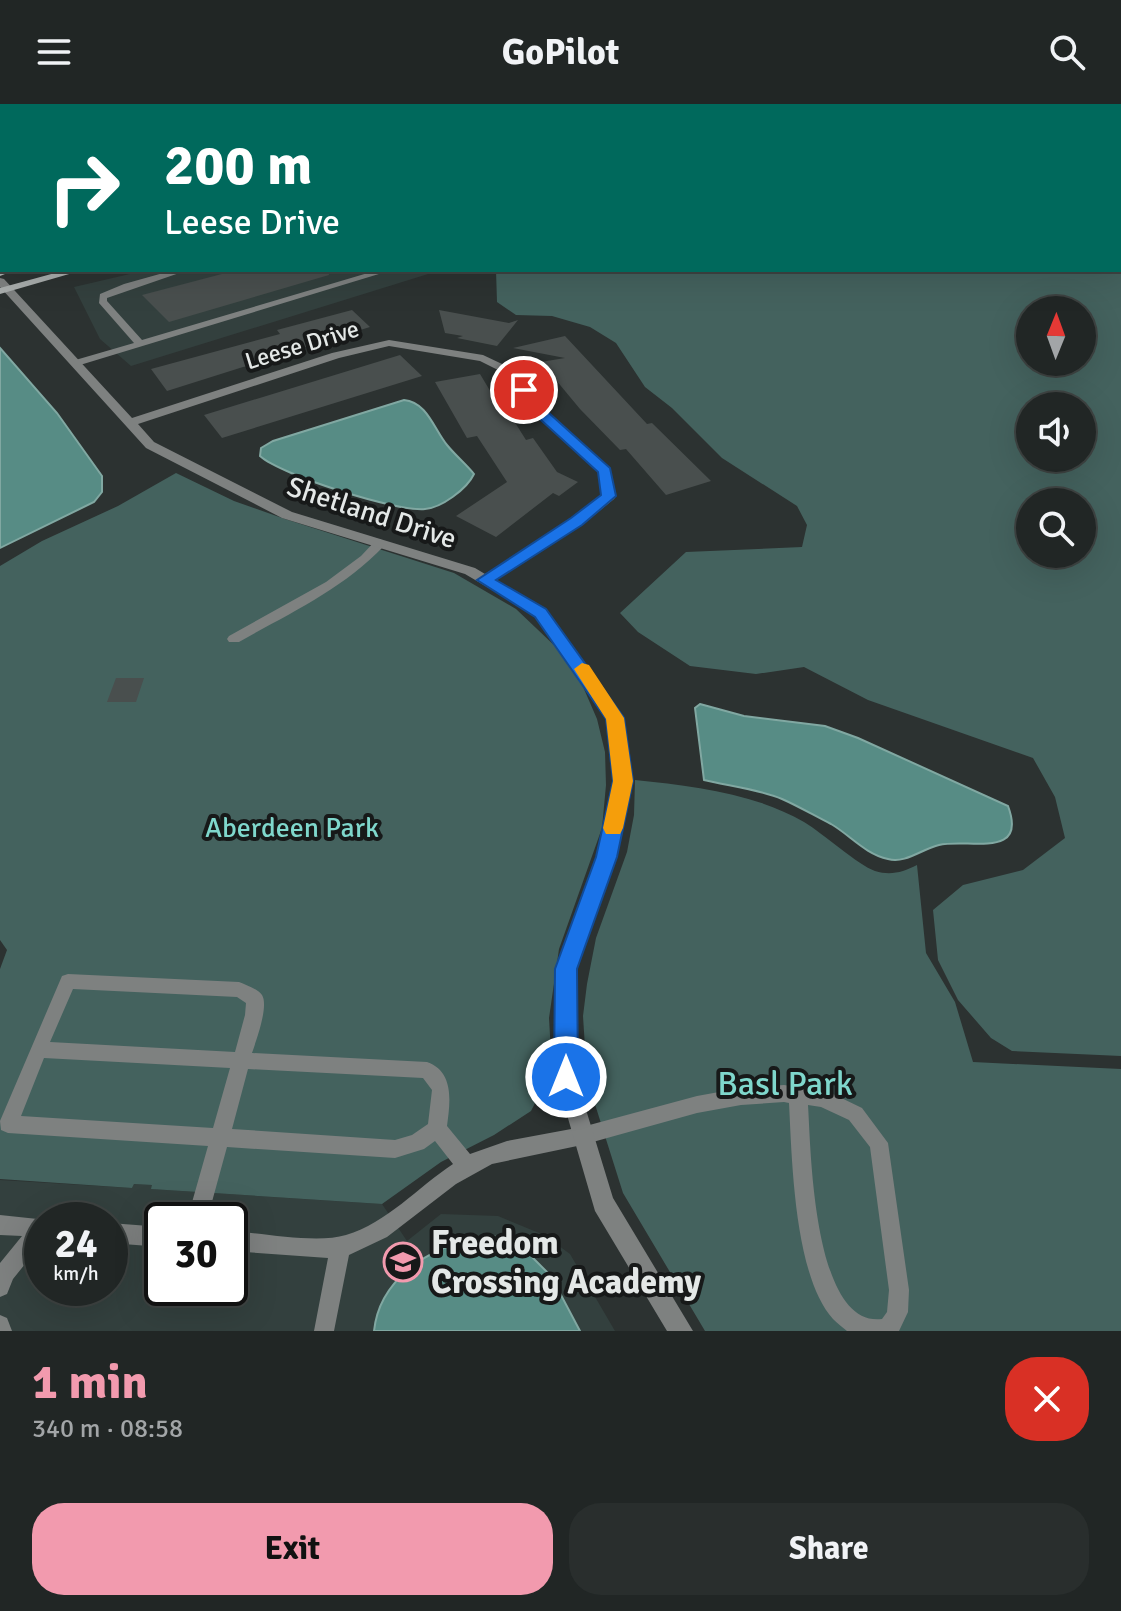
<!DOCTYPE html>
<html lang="en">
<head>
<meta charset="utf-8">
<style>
  :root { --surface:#212625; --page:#292e2d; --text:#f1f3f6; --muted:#a2a5a7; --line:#3e4342; --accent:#f29aae }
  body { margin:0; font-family:Signika,sans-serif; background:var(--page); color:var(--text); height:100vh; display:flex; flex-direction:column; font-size:30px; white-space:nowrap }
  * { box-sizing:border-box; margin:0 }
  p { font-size:26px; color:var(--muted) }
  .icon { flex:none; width:44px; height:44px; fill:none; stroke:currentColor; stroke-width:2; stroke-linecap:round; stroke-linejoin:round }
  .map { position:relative; height:1227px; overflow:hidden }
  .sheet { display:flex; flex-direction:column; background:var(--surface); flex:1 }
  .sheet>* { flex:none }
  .hud { position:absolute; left:0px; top:0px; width:1122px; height:168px; box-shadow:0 8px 32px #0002,0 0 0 2px var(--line); background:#00695c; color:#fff; overflow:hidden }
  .needle { width:52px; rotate:1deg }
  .controls { position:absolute; left:1016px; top:192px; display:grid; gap:16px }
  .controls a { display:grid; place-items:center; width:80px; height:80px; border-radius:50%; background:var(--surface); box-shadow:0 8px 32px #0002,0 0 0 2px var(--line); font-size:40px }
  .speed { position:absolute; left:24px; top:1098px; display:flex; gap:16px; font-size:40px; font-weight:700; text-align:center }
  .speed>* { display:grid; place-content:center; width:104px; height:104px; border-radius:50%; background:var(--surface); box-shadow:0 8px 32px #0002,0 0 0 2px var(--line); line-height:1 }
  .speed small { font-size:20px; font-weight:400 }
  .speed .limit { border:4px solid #111; border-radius:12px; background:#fff; color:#111 }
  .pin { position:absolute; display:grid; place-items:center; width:68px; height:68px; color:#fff; margin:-34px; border:4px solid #fff; border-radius:50%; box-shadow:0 2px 8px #0007 }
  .me { position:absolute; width:88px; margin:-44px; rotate:0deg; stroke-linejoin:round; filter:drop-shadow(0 0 6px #0008) }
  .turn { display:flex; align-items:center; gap:28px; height:168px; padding:0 32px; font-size:36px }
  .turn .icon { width:104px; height:104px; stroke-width:2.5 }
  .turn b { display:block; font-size:56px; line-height:68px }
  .round { display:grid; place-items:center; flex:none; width:84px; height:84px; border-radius:32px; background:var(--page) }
  .summary { display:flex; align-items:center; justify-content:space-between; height:136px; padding:0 32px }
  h1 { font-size:48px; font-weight:700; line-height:60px; color:var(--accent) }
  .cta { display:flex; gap:16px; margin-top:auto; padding:16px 32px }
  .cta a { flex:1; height:92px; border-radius:32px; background:var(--accent); color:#111; font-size:32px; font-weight:700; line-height:92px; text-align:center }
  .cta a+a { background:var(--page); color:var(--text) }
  header { display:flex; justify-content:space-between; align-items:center; height:104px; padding:0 32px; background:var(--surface); font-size:36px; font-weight:700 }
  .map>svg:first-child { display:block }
  .built { fill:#33403e; fill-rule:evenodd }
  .green { fill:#44625e; fill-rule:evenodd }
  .water { fill:#578c85; stroke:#81a8a2; stroke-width:2 }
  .building { fill:#494f4e }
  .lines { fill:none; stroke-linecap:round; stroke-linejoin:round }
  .lane { fill:#7e8180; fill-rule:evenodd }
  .street { fill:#7e8180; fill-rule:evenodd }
  .secondary { fill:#a9aead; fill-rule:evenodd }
  .route { fill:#1a73e8; stroke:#114b97; stroke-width:2 }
  .slow { fill:#f59e0b }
  .labels { text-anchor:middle; stroke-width:8; stroke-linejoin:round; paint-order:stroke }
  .far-street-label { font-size:24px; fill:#e4e8e7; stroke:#171919 }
  .street-label { font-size:28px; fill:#e4e8e7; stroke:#171919 }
  .park-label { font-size:28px; fill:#7fd7cc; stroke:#171919 }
  .near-park-label { font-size:34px; fill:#7fd7cc; stroke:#171919 }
  .near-poi-label { font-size:34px; font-weight:bold; fill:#e4e8e7; stroke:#171919; text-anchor:start }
</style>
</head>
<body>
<header><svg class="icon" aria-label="menu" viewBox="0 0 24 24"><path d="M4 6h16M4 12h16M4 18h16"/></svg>GoPilot<svg class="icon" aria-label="search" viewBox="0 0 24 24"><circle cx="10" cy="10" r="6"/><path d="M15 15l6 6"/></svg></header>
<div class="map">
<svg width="1121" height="1227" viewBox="0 0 1121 1227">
  <rect width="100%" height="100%" fill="#2c3231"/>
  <g class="built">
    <path d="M 147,166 L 441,166 L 131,262 L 100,235 L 74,183 Z"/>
    <path d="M 0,1076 L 132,1084 L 134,1080 L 152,1081 L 152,1085 L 382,1100 L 407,1137 L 441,1110 L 498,1112 L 544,1131 L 570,1150 L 615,1227 L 0,1227 ZM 42,1116 L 110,1116 L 110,1184 L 42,1184 ZM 162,1116 L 230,1116 L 230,1184 L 162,1184 Z"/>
  </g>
  <g class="green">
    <path d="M 1121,71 L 1121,952 L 1012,947 L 991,934 L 958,896 L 938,856 L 933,806 L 963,781 L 1023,766 L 1065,734 L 1055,693 L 1033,654 L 868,596 L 804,563 L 756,570 L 690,562 L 638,528 L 620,509 L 686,448 L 802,443 L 807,421 L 797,402 L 722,354 L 672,304 L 645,283 L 616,239 L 590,223 L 552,212 L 516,211 L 497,198 L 496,166 L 1120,166 ZM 1082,206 L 1082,258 L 1030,258 L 1030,206 ZM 1030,302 L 1082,302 L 1082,354 L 1030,354 ZM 1030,398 L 1082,398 L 1082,450 L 1030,450 Z"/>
    <path d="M 176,369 L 234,397 L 285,415 L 454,469 L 516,505 L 557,544 L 581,578 L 597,615 L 605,648 L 606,681 L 602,724 L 559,845 L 549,914 L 552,966 L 531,1007 L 494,1031 L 441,1058 L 382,1100 L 151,1085 L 152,1081 L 134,1080 L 132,1084 L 0,1075 L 0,865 L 7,846 L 0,836 L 0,462 L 42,437 L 118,402 Z"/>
    <path d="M 635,676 C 692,682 754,689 804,718 C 824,730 858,761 875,767 C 891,772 903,768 917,761 L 926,849 L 955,898 L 973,958 L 1121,965 L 1121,1227 L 705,1227 L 623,1089 L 587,975 L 583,912 L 587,880 L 596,834 L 627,748 L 634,711 Z"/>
  </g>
  <g class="water">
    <path d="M 0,244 L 57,309 L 102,372 L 102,388 L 94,398 L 0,444 Z"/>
    <path d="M 404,296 C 427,298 434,325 447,341 C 455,351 466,360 474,370 C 467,385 441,404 425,405 C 397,408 281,371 260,352 L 261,344 L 273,337 Z"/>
    <path d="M 700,600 L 744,612 L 825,622 L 858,634 L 1008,702 C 1028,756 968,734 939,741 C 922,745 905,760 888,755 C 865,750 850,731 831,720 C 815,712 798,702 782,695 C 759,685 729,682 704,676 L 695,604 Z"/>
    <path d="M 493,1132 L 519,1140 L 551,1172 L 580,1227 L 374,1227 C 380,1170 440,1136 493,1132 Z"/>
  </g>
  <g class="building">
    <path d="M 237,166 L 328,166 L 329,171 L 169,218 L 142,191 Z"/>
    <path d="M 352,206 L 370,223 L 279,251 L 283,255 L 243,263 L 167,287 L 151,265 L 280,230 L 277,226 Z"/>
    <path d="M 439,206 L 509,219 L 518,216 L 497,242 L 457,234 L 463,232 L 445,229 Z"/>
    <path d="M 565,232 L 647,320 L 652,319 L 711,377 L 666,391 L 626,345 L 620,346 L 580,305 L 541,258 L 565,254 L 513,244 Z"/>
    <path d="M 400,251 L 422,272 L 222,334 L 204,311 Z"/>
    <path d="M 480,270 L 504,310 L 509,309 L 526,336 L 533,334 L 557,368 L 578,378 L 559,392 L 553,389 L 496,433 L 456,412 L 507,378 L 477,332 L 467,334 L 435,278 Z"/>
    <path d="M 116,574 L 144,574 L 136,598 L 107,598 Z"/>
  </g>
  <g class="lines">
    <g class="lane">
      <path d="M 174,166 L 188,166 L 107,194 L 107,197 L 142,236 L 378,166 L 392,166 L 80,261 L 72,261 L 72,257 L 134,239 L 99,199 L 100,190 L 124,180 Z"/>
      <path d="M 380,435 L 386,439 L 384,442 C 343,485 290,509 239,538 L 229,538 L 227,535 L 229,532 L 326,478 L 361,452 L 376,436 Z"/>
      <path d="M 68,870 L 239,878 C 246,881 258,885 262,891 C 269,902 256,937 252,949 L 427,958 C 455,968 450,999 447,1022 L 470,1050 L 507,1037 L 582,1023 L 697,992 L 741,984 L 784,981 L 829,988 L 862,1004 L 888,1039 L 909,1186 L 908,1208 L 899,1227 L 847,1227 C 842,1223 837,1219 833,1215 C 794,1172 792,1055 789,999 L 784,998 L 741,1001 L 697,1009 L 582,1041 L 492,1060 L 456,1080 L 387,1133 L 349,1151 L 334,1227 L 314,1227 L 328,1154 L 230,1147 L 230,1127 C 262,1129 317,1140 346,1131 C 387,1119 418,1083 453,1060 L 435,1037 L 424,1045 L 395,1054 L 227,1043 L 207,1116 L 187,1116 L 208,1042 L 8,1029 L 1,1026 L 0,1017 L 62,872 ZM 73,885 L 237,893 L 246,899 L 245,911 L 235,948 L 50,938 ZM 44,954 L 230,964 L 213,1024 L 21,1012 ZM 248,965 L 423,974 L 432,986 L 428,1020 L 412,1031 L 395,1036 L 232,1025 ZM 808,1001 L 821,1003 L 849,1016 L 870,1043 L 889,1186 L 887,1208 L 882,1215 C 813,1224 811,1046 808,1001 Z"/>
      <path d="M 0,1111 L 47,1116 L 42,1116 L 42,1139 L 13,1175 L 7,1190 L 0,1193 L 0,1159 L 22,1132 L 0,1131 Z"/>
      <path d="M 110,1119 L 162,1123 L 162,1143 L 110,1139 Z"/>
      <path d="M 0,1211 L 7,1214 L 12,1227 L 0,1227 Z"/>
    </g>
    <g class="street">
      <path d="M 369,0 L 378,0 L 379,2 L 370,2 Z"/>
      <path d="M 908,0 L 917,0 L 907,2 Z"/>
      <path d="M 1072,0 L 1098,0 L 1100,2 L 1074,2 Z"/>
      <rect x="0" y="35" width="2" height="6"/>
      <path d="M 0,174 L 4,175 L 132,314 L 332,249 L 389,236 L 483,251 L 519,268 L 538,300 L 610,364 L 616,392 L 614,395 L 582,421 L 495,476 L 546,506 L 623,614 L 631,677 L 615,753 L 576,865 L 576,973 L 613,1094 L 693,1227 L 667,1227 L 595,1107 L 556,973 L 556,865 L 597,753 L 615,677 L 607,615 L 536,512 L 465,470 L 282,414 L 146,344 L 0,183 ZM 389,242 L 480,257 L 510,272 L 529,305 L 599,368 L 602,391 L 572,415 L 485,470 L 475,464 L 292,408 L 154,338 L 138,320 L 339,254 Z"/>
    </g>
    <g class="secondary">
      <rect x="1120" y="59" width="1" height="6"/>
      <path d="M 0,166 L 2,165 L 15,166 L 0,172 Z"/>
      <path d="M 66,166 L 83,166 L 0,190 L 0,184 Z"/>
    </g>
  </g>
  <path class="route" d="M 524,282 L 529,283 L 539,300 L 610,364 L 616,392 L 582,421 L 496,476 L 546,505 L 624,614 L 633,677 L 617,753 L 577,865 L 578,973 L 575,981 L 566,984 L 558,981 L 554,973 L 555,865 L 596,753 L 613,677 L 606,615 L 535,513 L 477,476 L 571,414 L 601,391 L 598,368 L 529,305 L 518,286 Z"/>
  <path class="slow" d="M 582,559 L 589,561 L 624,614 L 633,677 L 623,724 L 620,730 L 606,730 L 603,724 L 613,677 L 606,615 L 574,565 Z"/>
  <defs>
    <g id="school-ring" transform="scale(2)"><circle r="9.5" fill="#171919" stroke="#f29aae" stroke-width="1.5"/><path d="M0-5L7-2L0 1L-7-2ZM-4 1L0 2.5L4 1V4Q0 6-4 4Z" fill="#f29aae"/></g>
  </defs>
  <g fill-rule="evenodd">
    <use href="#school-ring" x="403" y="1158"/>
  </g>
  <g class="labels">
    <g class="far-street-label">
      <text transform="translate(302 241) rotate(-17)" y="8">Leese Drive</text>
    </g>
    <g class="street-label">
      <text transform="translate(372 408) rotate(18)" y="10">Shetland Drive</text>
    </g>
    <g class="park-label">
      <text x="292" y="733">Aberdeen Park</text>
    </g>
    <g class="near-park-label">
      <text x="785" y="991">Basl Park</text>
    </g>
    <g class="near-poi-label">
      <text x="431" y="1150">Freedom<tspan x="431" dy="39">Crossing Academy</tspan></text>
    </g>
  </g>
</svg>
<div class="controls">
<a><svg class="needle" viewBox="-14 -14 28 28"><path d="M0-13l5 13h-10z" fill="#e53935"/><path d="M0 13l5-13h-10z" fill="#a2a5a7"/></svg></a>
<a><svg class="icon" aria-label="sound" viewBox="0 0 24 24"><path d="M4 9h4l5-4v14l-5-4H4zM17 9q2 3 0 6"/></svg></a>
<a><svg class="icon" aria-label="search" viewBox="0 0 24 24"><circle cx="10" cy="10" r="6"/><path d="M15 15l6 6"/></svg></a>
</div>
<div class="speed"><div>24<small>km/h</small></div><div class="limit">30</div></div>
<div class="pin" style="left:524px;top:286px;background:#d93025"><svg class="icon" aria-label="arrive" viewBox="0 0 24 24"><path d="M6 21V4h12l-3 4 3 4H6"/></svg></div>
<svg class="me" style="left:566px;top:973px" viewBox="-20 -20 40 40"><circle r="17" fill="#1a73e8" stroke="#fff" stroke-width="3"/><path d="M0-11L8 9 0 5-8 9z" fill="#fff"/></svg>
<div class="hud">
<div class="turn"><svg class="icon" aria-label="right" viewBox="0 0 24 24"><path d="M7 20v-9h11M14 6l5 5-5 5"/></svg><div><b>200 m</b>Leese Drive</div></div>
</div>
</div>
<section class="sheet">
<div class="summary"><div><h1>1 min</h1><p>340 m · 08:58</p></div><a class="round" style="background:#d93025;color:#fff"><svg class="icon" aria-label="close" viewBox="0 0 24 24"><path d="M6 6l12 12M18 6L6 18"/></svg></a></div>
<div class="cta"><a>Exit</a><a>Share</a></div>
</section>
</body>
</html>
